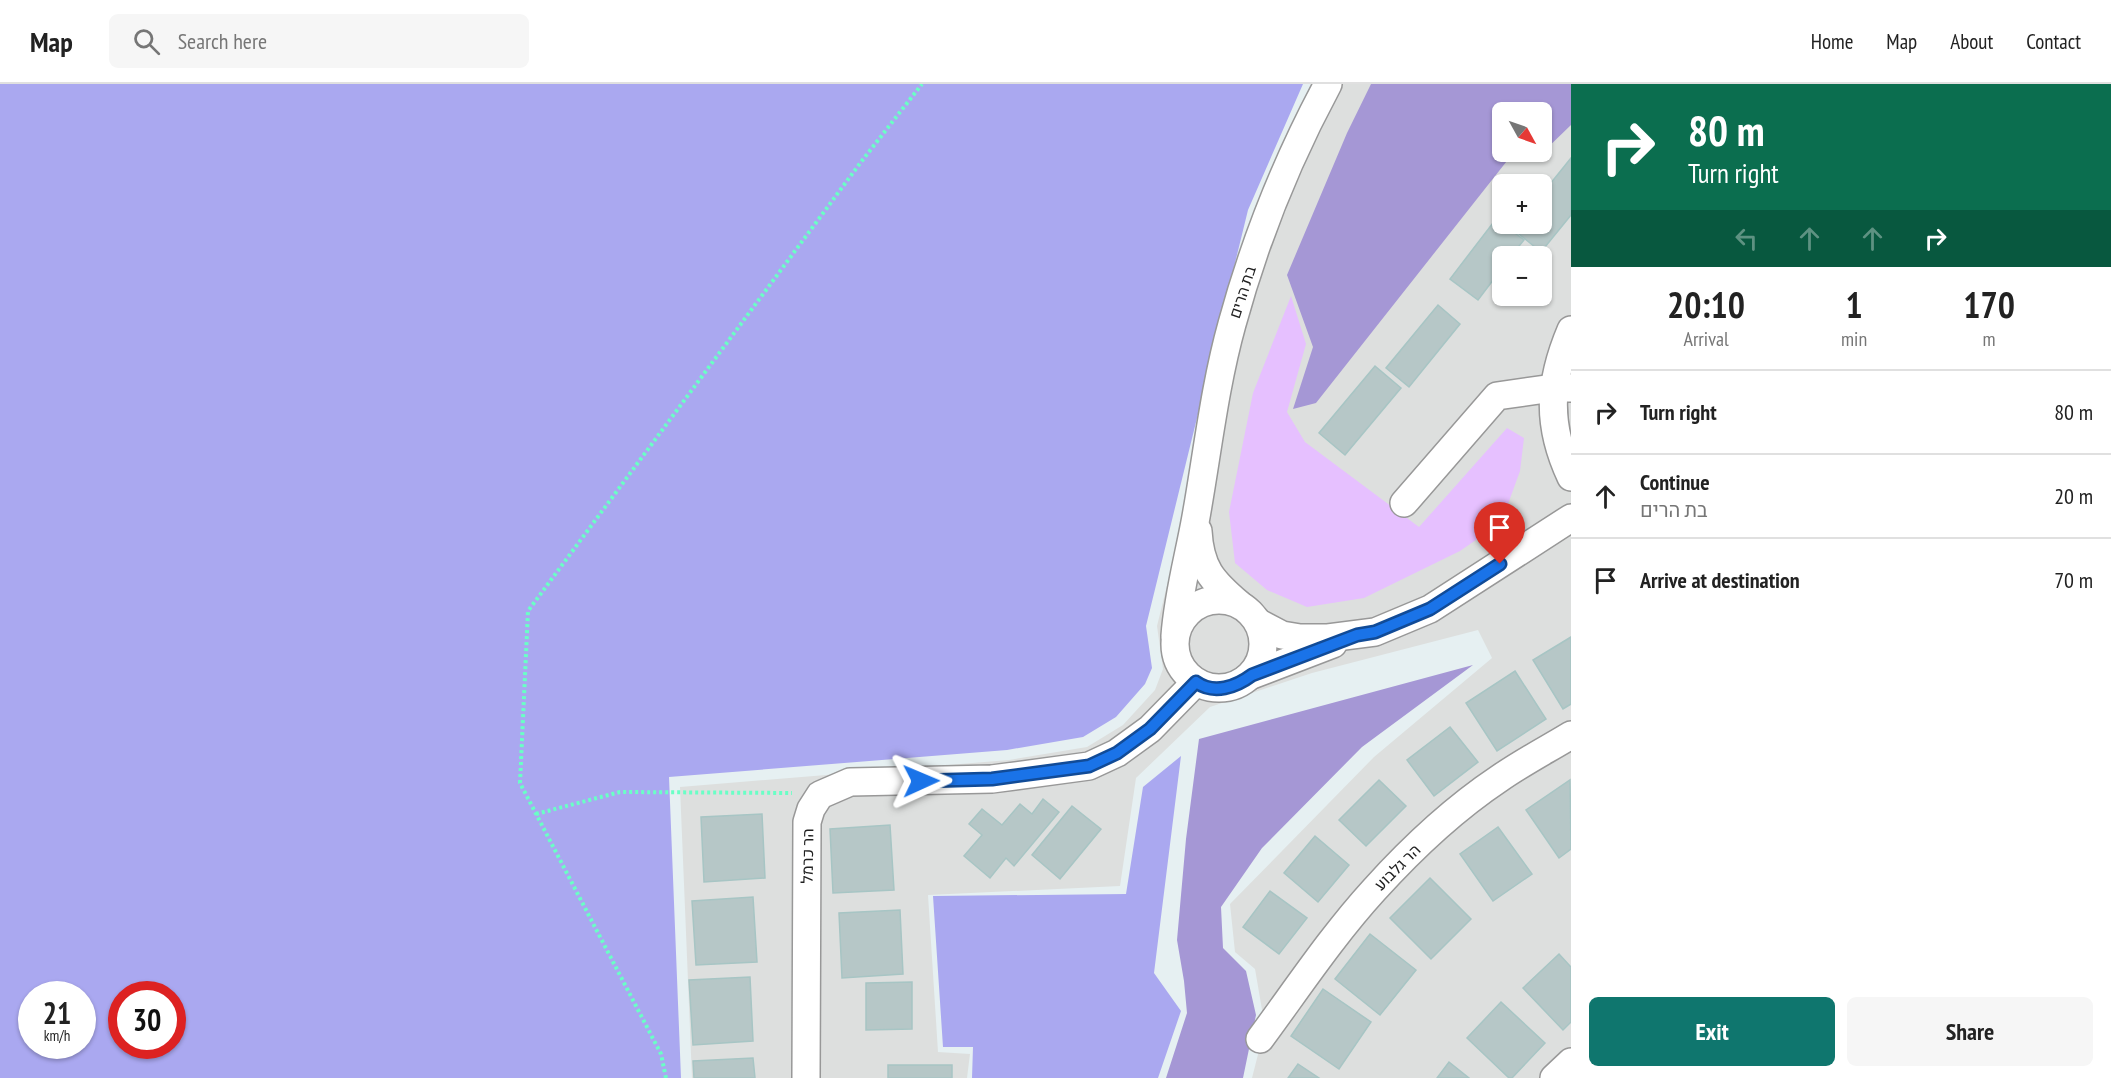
<!DOCTYPE html>
<html lang="en">
<head>
<meta charset="utf-8">
<style>
  :root { --surface:#fff; --page:#f6f6f6; --text:#222; --muted:#767676; --line:#e0e0e0; --accent:#0f766e }
  body { margin:0; font-family:"PT Sans Narrow",Heebo,sans-serif; background:var(--page); color:var(--text); height:100vh; display:flex; flex-direction:column; font-size:22px; white-space:nowrap }
  * { box-sizing:border-box; margin:0 }
  p { font-size:20px; color:var(--muted) }
  .icon { flex:none; width:33px; height:33px; fill:none; stroke:currentColor; stroke-width:2; stroke-linecap:round; stroke-linejoin:round }
  .map { position:relative; flex:1; overflow:hidden }
  .sheet { display:flex; flex-direction:column; background:var(--surface); width:540px }
  .sheet>* { flex:none }
  .top-card { background:#0b6e4f; color:#fff; overflow:hidden }
  .needle { width:39px; rotate:130deg }
  .fabs { position:absolute; left:1492px; top:18px; display:grid; gap:12px }
  .fabs a { display:grid; place-items:center; width:60px; height:60px; border-radius:9px; background:var(--surface); box-shadow:0 2px 4px #0004; font-size:30px }
  .speed { position:absolute; left:18px; top:897px; display:flex; gap:12px; font-size:30px; font-weight:700; text-align:center }
  .speed>* { display:grid; place-content:center; width:78px; height:78px; border-radius:50%; background:var(--surface); box-shadow:0 2px 4px #0004; line-height:1 }
  .speed small { font-size:15px; font-weight:400 }
  .speed .limit { border:9px solid #d22; background:#fff; color:#111 }
  .pin { position:absolute; display:grid; place-items:center; width:51px; height:51px; color:#fff; margin:-62px -26px; border-radius:50% 50% 50% 0; rotate:-45deg; box-shadow:0 0 6px #0007 }
  .pin .icon { rotate:45deg }
  .me { position:absolute; width:66px; margin:-33px; rotate:89deg; stroke-linejoin:round; filter:drop-shadow(0 0 4px #0008) }
  .turn { display:flex; align-items:center; gap:21px; height:126px; padding:0 18px; font-size:27px }
  .turn .icon { width:78px; height:78px; stroke-width:2.5 }
  .turn b { display:block; font-size:42px; line-height:51px }
  .lanes { display:flex; align-items:center; height:57px; padding:0 18px; background:#0003; justify-content:center; gap:30px; direction:ltr }
  .lanes .off { opacity:.35 }
  .eta { display:flex; justify-content:space-evenly; align-items:center; height:102px; text-align:center }
  .eta b { font-size:36px; font-weight:600; line-height:42px }
  .primary-button { display:flex; gap:12px; margin-top:auto; padding:12px 18px }
  .primary-button a { flex:1; height:69px; border-radius:9px; background:var(--accent); color:#fff; font-size:24px; font-weight:600; line-height:69px; text-align:center }
  .primary-button a+a { background:var(--page); color:var(--text) }
  ul { padding:0; list-style:none }
  li { display:flex; align-items:center; gap:18px; height:84px; padding:0 18px; border-top:2px solid var(--line) }
  li div { flex:1 }
  li b { display:block; font-size:22px }
  li em { font-style:normal }
  header { display:flex; align-items:center; gap:36px; box-sizing:border-box; height:84px; padding:0 30px; background:var(--surface); border-bottom:2px solid var(--line) }
  header strong { font-size:28px }
  nav { display:flex; gap:33px; margin-inline-start:auto; font-size:21px }
  .search { width:420px; height:54px; background:var(--page); display:flex; align-items:center; gap:15px; box-sizing:border-box; padding:0 21px; border-radius:9px; color:var(--muted); font-size:22px }
  main { display:flex; flex:1; min-height:0 }
  .map>svg:first-child { display:block }
  .residential { fill:#dddfde; fill-rule:evenodd }
  .grass { fill:#aaa8f0; fill-rule:evenodd }
  .forest { fill:#a597d5 }
  .park { fill:#e6c0ff }
  .building { fill:#b6c7c7; stroke:#a7c5c4; stroke-width:1.5 }
  .lines { fill:none; stroke-linecap:round; stroke-linejoin:round }
  .minor-casing { stroke:#989898; stroke-width:30 }
  .path { stroke:#6affc6; stroke-width:4; stroke-dasharray:3 3; stroke-linecap:butt }
  .minor { stroke:#fff; stroke-width:27 }
  .route-casing { stroke:#114b97; stroke-width:15 }
  .route { stroke:#1a73e8; stroke-width:10 }
  .labels { text-anchor:middle; stroke-width:5; stroke-linejoin:round; paint-order:stroke }
  .street-label { font-size:16px; fill:#212121; stroke:#fff }
</style>
</head>
<body>
<header>
<strong>Map</strong>
<div class="search"><svg class="icon" aria-label="search" viewBox="0 0 24 24"><circle cx="10" cy="10" r="6"/><path d="M15 15l6 6"/></svg>Search here</div>
<nav><a>Home</a><a>Map</a><a>About</a><a>Contact</a></nav>
</header>
<main>
<div class="map">
<svg width="1571" height="994" viewBox="0 0 1571 994">
  <rect width="100%" height="100%" fill="#e6f0f2"/>
  <path class="residential" d="M 1315,0 L 1571,0 L 1571,994 L 1252,994 L 1265,943 L 1255,885 L 1235,868 L 1230,820 L 1374,673 L 1492,574 L 1478,546 L 1312,589 L 1210,623 L 1136,694 L 1120,802 L 928,811 L 938,968 L 970,970 L 967,994 L 692,994 L 680,703 L 1009,676 L 1087,663 L 1123,641 L 1155,606 L 1163,585 L 1157,542 L 1259,129 ZM 1503,28 L 1542,28 L 1542,68 L 1503,68 ZM 1503,100 L 1542,100 L 1542,140 L 1503,140 ZM 1503,172 L 1542,172 L 1542,212 L 1503,212 Z"/>
  <g class="grass">
    <path d="M 0,0 L 1303,0 L 1248,126 L 1146,542 L 1152,584 L 1145,600 L 1116,633 L 1083,653 L 1007,666 L 669,693 L 681,994 L 0,994 ZM 32,910 L 82,910 L 82,962 L 32,962 ZM 122,910 L 172,910 L 172,962 L 122,962 Z"/>
    <path d="M 1181,672 L 1154,889 L 1181,927 L 1158,994 L 972,994 L 973,963 L 943,963 L 933,812 L 1126,810 L 1143,703 Z"/>
  </g>
  <g class="forest">
    <path d="M 1371,0 L 1571,0 L 1571,41 L 1541,70 L 1538,68 L 1542,68 L 1542,28 L 1503,28 L 1503,68 L 1514,68 L 1316,319 L 1293,325 L 1313,263 L 1287,191 L 1347,49 Z"/>
    <path d="M 1473,581 L 1362,663 L 1262,764 L 1221,823 L 1223,864 L 1246,887 L 1256,931 L 1243,994 L 1166,994 L 1187,929 L 1184,897 L 1177,856 L 1186,755 L 1199,655 Z"/>
  </g>
  <path class="park" d="M 1291,212 L 1306,260 L 1287,328 L 1305,358 L 1419,443 L 1507,344 L 1524,354 L 1520,387 L 1508,420 L 1486,449 L 1460,467 L 1364,514 L 1307,523 L 1267,506 L 1235,479 L 1229,428 L 1253,309 Z"/>
  <g class="building">
    <path d="M 1571,74 L 1571,131 L 1541,168 L 1514,146 L 1519,140 L 1542,140 L 1542,110 Z"/>
    <path d="M 1496,135 L 1524,156 L 1511,172 L 1503,172 L 1503,183 L 1478,216 L 1450,195 Z"/>
    <path d="M 1438,221 L 1460,240 L 1409,303 L 1386,284 Z"/>
    <path d="M 1375,282 L 1401,304 L 1345,371 L 1319,349 Z"/>
    <path d="M 1571,553 L 1571,620 L 1563,625 L 1533,576 Z"/>
    <path d="M 1515,587 L 1546,635 L 1497,667 L 1466,619 Z"/>
    <path d="M 1450,643 L 1478,678 L 1434,712 L 1407,676 Z"/>
    <path d="M 1379,696 L 1406,722 L 1366,762 L 1339,736 Z"/>
    <path d="M 1570,696 L 1571,765 L 1559,774 L 1526,726 Z"/>
    <path d="M 1043,715 L 1059,728 L 1014,782 L 1006,774 L 990,794 L 964,772 L 982,751 L 969,740 L 982,725 L 1002,741 L 1020,720 L 1032,730 Z"/>
    <path d="M 1072,722 L 1101,745 L 1060,795 L 1032,771 Z"/>
    <path d="M 762,730 L 765,794 L 704,798 L 701,733 Z"/>
    <path d="M 890,741 L 894,806 L 833,809 L 830,745 Z"/>
    <path d="M 1498,743 L 1532,790 L 1493,817 L 1460,770 Z"/>
    <path d="M 1315,752 L 1349,781 L 1318,818 L 1284,789 Z"/>
    <path d="M 1430,794 L 1471,835 L 1431,875 L 1390,834 Z"/>
    <path d="M 1270,807 L 1307,834 L 1279,870 L 1243,843 Z"/>
    <path d="M 753,813 L 757,878 L 696,881 L 692,817 Z"/>
    <path d="M 900,826 L 903,890 L 842,894 L 839,829 Z"/>
    <path d="M 1370,850 L 1416,886 L 1380,931 L 1335,895 Z"/>
    <path d="M 1559,870 L 1571,883 L 1571,938 L 1563,946 L 1523,904 Z"/>
    <path d="M 750,893 L 753,957 L 693,961 L 689,896 Z"/>
    <path d="M 912,898 L 912,945 L 866,946 L 866,899 Z"/>
    <path d="M 1323,905 L 1371,938 L 1339,985 L 1291,952 Z"/>
    <path d="M 1501,918 L 1545,959 L 1512,994 L 1509,994 L 1467,954 Z"/>
    <path d="M 753,974 L 755,994 L 694,994 L 693,977 Z"/>
    <path d="M 1449,978 L 1469,994 L 1437,994 Z"/>
    <path d="M 1298,980 L 1319,994 L 1288,994 Z"/>
    <rect x="888" y="981" width="64" height="13"/>
  </g>
  <g class="lines">
    <g class="minor-casing">
      <g id="minor">
        <path d="M 1571,246 C 1549,298 1546,340 1571,393"/>
        <path d="M 1404,419 L 1497,312 L 1553,304 L 1571,304"/>
        <path d="M 1198,447 C 1200,484 1212,497 1239,520"/>
        <circle cx="1219" cy="560" r="44"/>
        <path d="M 1259,539 L 1282,551 L 1300,554 L 1328,554 L 1375,548 L 1430,525 L 1571,434"/>
        <path d="M 1175,552 C 1178,509 1190,469 1197,427 C 1208,364 1215,301 1232,240 C 1255,156 1287,76 1328,0"/>
        <path d="M 1252,591 L 1333,560"/>
        <path d="M 1260,955 C 1297,905 1332,852 1374,806 C 1411,765 1455,724 1500,694 C 1523,678 1548,665 1571,651"/>
        <path d="M 806,994 L 807,738 L 811,725 L 820,711 L 850,698 L 992,695 L 1089,682 L 1117,669 L 1150,645 L 1196,598"/>
        <path d="M 1554,994 L 1571,978"/>
      </g>
    </g>
    <g class="path">
      <path d="M 536,730 L 620,708 L 792,709"/>
      <path d="M 666,994 L 661,970 L 520,699 L 528,527 L 861,78 L 922,0"/>
    </g>
    <use href="#minor" class="minor"/>
  </g>
  <g class="lines">
    <g class="route-casing">
      <path id="route" d="M 921,697 L 992,695 L 1089,682 L 1117,669 L 1150,645 L 1196,598 C 1214,611 1236,603 1252,591 L 1357,551 L 1375,548 L 1430,525 L 1500,480"/>
    </g>
    <use href="#route" class="route"/>
  </g>
  <g class="labels">
    <g class="street-label">
      <text transform="translate(1242 208) rotate(-72)" y="6">בת הרים</text>
      <text transform="translate(807 772) rotate(-89)" y="6">הר כרמל</text>
      <text transform="translate(1397 783) rotate(-45)" y="6">הר גלבוע</text>
    </g>
  </g>
</svg>
<div class="fabs">
<a><svg class="needle" viewBox="-14 -14 28 28"><path d="M0-13l5 13h-10z" fill="#e53935"/><path d="M0 13l5-13h-10z" fill="#767676"/></svg></a>
<a>+</a>
<a>−</a>
</div>
<div class="speed"><div>21<small>km/h</small></div><div class="limit">30</div></div>
<div class="pin" style="left:1500px;top:480px;background:#d93025"><svg class="icon" aria-label="arrive" viewBox="0 0 24 24"><path d="M6 21V4h12l-3 4 3 4H6"/></svg></div>
<svg class="me" style="left:921px;top:697px" viewBox="-20 -20 40 40"><path d="M0-17L14 15 0 8-14 15z" fill="#1a73e8" stroke="#fff" stroke-width="4"/></svg>
</div>
<section class="sheet">
<div class="top-card">
<div class="turn"><svg class="icon" aria-label="right" viewBox="0 0 24 24"><path d="M7 20v-9h11M14 6l5 5-5 5"/></svg><div><b>80 m</b>Turn right</div></div>
<div class="lanes"><svg class="icon off" aria-label="left" viewBox="0 0 24 24"><path d="M17 20v-9H6M10 6l-5 5 5 5"/></svg><svg class="icon off" aria-label="ahead" viewBox="0 0 24 24"><path d="M12 20V5M6 11l6-6 6 6"/></svg><svg class="icon off" aria-label="ahead" viewBox="0 0 24 24"><path d="M12 20V5M6 11l6-6 6 6"/></svg><svg class="icon" aria-label="right" viewBox="0 0 24 24"><path d="M7 20v-9h11M14 6l5 5-5 5"/></svg></div>
</div>
<div class="eta">
<div><b>20:10</b><p>Arrival</p></div>
<div><b>1</b><p>min</p></div>
<div><b>170</b><p>m</p></div>
</div>
<ul>
<li><svg class="icon" aria-label="right" viewBox="0 0 24 24"><path d="M7 20v-9h11M14 6l5 5-5 5"/></svg><div><b>Turn right</b></div><em>80 m</em></li>
<li><svg class="icon" aria-label="ahead" viewBox="0 0 24 24"><path d="M12 20V5M6 11l6-6 6 6"/></svg><div><b>Continue</b><p>בת הרים</p></div><em>20 m</em></li>
<li><svg class="icon" aria-label="arrive" viewBox="0 0 24 24"><path d="M6 21V4h12l-3 4 3 4H6"/></svg><div><b>Arrive at destination</b></div><em>70 m</em></li>
</ul>
<div class="primary-button"><a>Exit</a><a>Share</a></div>
</section>
</main>
</body>
</html>
